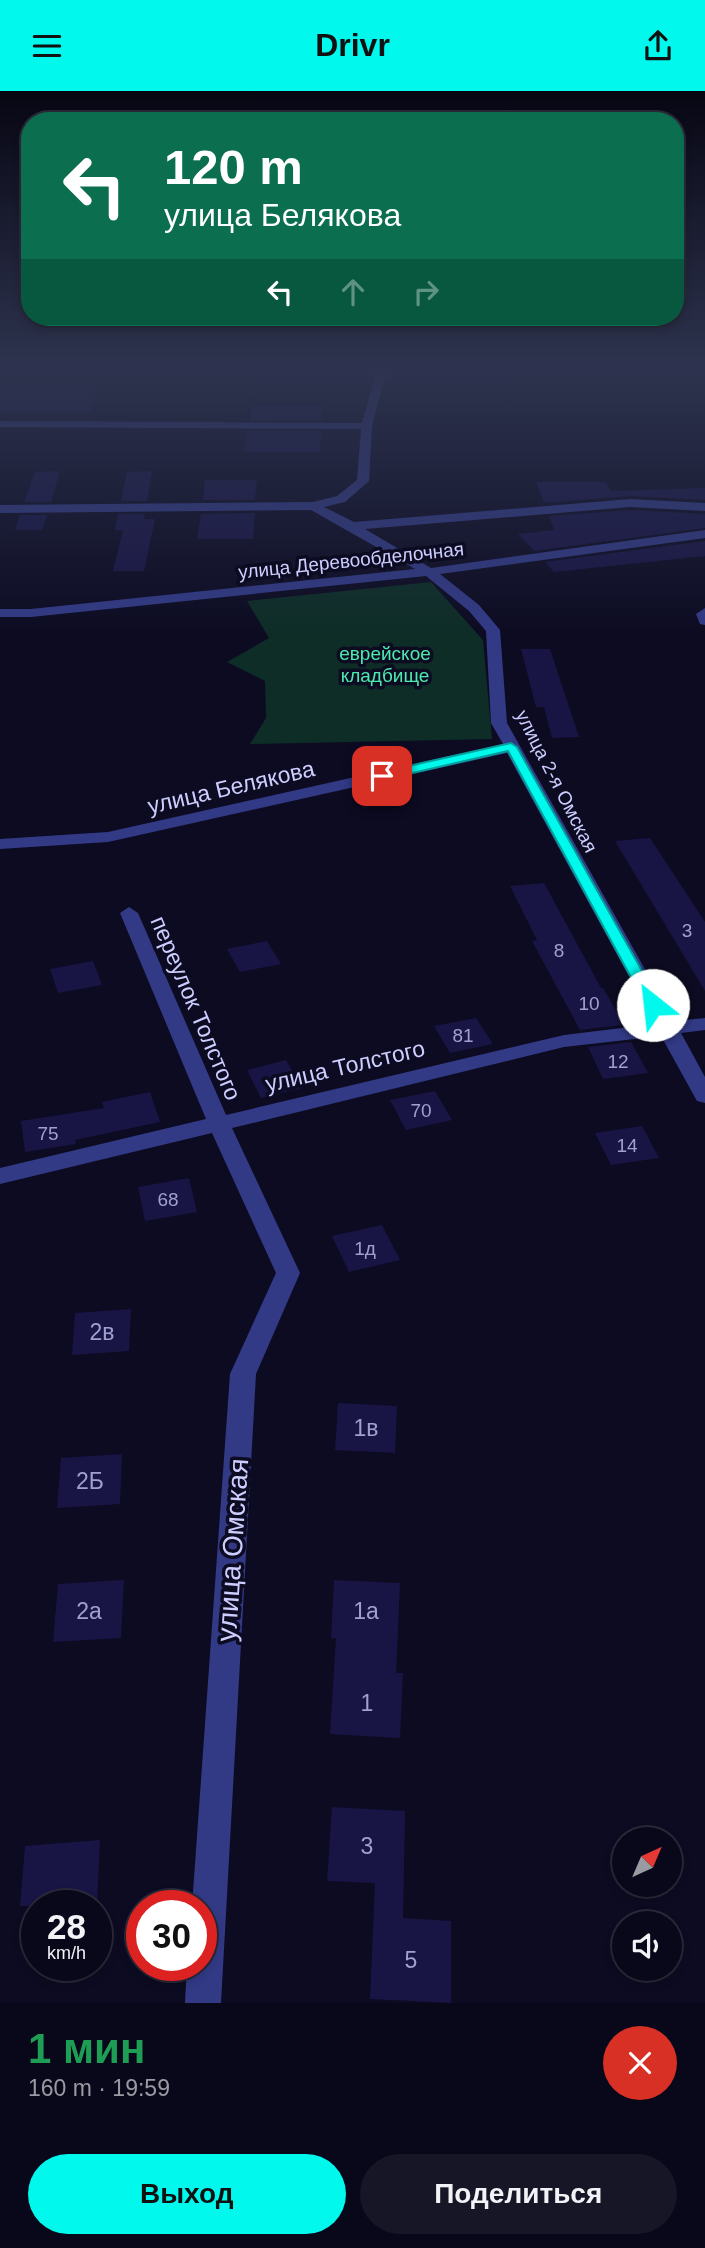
<!DOCTYPE html>
<html lang="ru">
<head>
<meta charset="utf-8">
<style>
  :root { --surface:#09081a; --page:#171627; --text:#f1f3f6; --muted:#999aa2; --line:#292939; --accent:#00f8ed }
  body { margin:0; font-family:Arial,sans-serif; background:var(--page); color:var(--text); height:100vh; display:flex; flex-direction:column; font-size:26px; white-space:nowrap }
  * { box-sizing:border-box; margin:0 }
  p { font-size:23px; color:var(--muted) }
  .icon { flex:none; width:38px; height:38px; fill:none; stroke:currentColor; stroke-width:2; stroke-linecap:round; stroke-linejoin:round }
  .map { position:relative; height:1912px; overflow:hidden }
  .sheet { display:flex; flex-direction:column; background:var(--surface); flex:1 }
  .sheet>* { flex:none }
  .hud { position:absolute; left:21px; top:21px; width:663px; height:214px; border-radius:28px; box-shadow:0 4px 10px #0003,0 0 0 2px var(--line); background:#0b6e4f; color:#fff; overflow:hidden }
  .needle { width:46px; rotate:44deg }
  .tools { position:absolute; left:612px; top:1736px; display:grid; gap:14px }
  .tools a { display:grid; place-items:center; width:70px; height:70px; border-radius:50%; background:var(--surface); box-shadow:0 4px 10px #0003,0 0 0 2px var(--line); font-size:35px }
  .speed { position:absolute; left:21px; top:1799px; display:flex; gap:14px; font-size:35px; font-weight:700; text-align:center }
  .speed>* { display:grid; place-content:center; width:91px; height:91px; border-radius:50%; background:var(--surface); box-shadow:0 4px 10px #0003,0 0 0 2px var(--line); line-height:1 }
  .speed small { font-size:18px; font-weight:400 }
  .speed .limit { border:10px solid #d22; background:#fff; color:#111 }
  .pin { position:absolute; display:grid; place-items:center; width:60px; height:60px; color:#fff; margin:-30px; border-radius:14px; box-shadow:0 4px 10px #0006 }
  .me { position:absolute; width:77px; margin:-38px; rotate:331deg; stroke-linejoin:round; filter:drop-shadow(0 0 5px #0008) }
  .turn { display:flex; align-items:center; gap:24px; height:147px; padding:0 28px; font-size:32px }
  .turn .icon { width:91px; height:91px; stroke-width:2.5 }
  .turn b { display:block; font-size:49px; line-height:60px }
  .lanes { display:flex; align-items:center; height:66px; padding:0 28px; background:#0003; justify-content:center; gap:35px; direction:ltr }
  .lanes .off { opacity:.35 }
  .round { display:grid; place-items:center; flex:none; width:74px; height:74px; border-radius:37px; background:var(--page) }
  .summary { display:flex; align-items:center; justify-content:space-between; height:119px; padding:0 28px }
  h1 { font-size:42px; font-weight:800; line-height:52px; color:#1e9e55 }
  .action { display:flex; gap:14px; margin-top:auto; padding:14px 28px }
  .action a { flex:1; height:80px; border-radius:42px; background:var(--accent); color:#111; font-size:28px; font-weight:800; line-height:80px; text-align:center }
  .action a+a { background:var(--page); color:var(--text) }
  header { display:flex; justify-content:space-between; align-items:center; height:91px; padding:0 28px; background:var(--accent); color:#111; font-size:32px; font-weight:800 }
  .map>svg:first-child { display:block }
  .green { fill:#0e2d27 }
  .building { fill:#181545 }
  .lines { fill:none; stroke-linecap:round; stroke-linejoin:round }
  .minor { fill:#323a86; fill-rule:evenodd }
  .route { fill:#00f8ed; stroke:#00a19a; stroke-width:2 }
  .labels { text-anchor:middle; stroke-width:7; stroke-linejoin:round; paint-order:stroke }
  .far-street-label { font-size:19px; fill:#cdceff; stroke:#0c0b22 }
  .far-park-label { font-size:19px; fill:#4deaad; stroke:#0c0b22 }
  .number-label { font-size:19px; fill:#a0a0d0 }
  .street-label { font-size:23px; fill:#cdceff; stroke:#0c0b22 }
  .near-number-label { font-size:23px; fill:#a0a0d0 }
  .near-street-label { font-size:28px; fill:#cdceff; stroke:#0c0b22 }
</style>
</head>
<body>
<header><svg class="icon" aria-label="menu" viewBox="0 0 24 24"><path d="M4 6h16M4 12h16M4 18h16"/></svg>Drivr<svg class="icon" aria-label="share" viewBox="0 0 24 24"><path d="M12 15V3M7 8l5-5 5 5M5 13v7h14v-7"/></svg></header>
<div class="map">
<svg width="705" height="1912" viewBox="0 0 705 1912">
  <rect width="100%" height="100%" fill="#0c0b22"/>
  <path class="green" d="M 431,491 L 483,549 L 492,648 L 250,653 L 266,627 L 265,590 L 227,571 L 269,547 L 247,510 Z"/>
  <g class="building">
    <path d="M 97,293 L 91,322 L 0,322 L 0,295 Z"/>
    <path d="M 252,315 L 323,315 L 322,329 L 250,329 Z"/>
    <path d="M 248,340 L 321,340 L 320,361 L 244,361 Z"/>
    <path d="M 60,380 L 51,411 L 24,411 L 35,381 Z"/>
    <path d="M 152,380 L 147,410 L 121,410 L 127,381 Z"/>
    <path d="M 205,389 L 257,389 L 255,409 L 203,409 Z"/>
    <path d="M 536,391 L 606,391 L 611,400 L 705,397 L 705,409 L 630,405 L 544,412 Z"/>
    <path d="M 630,419 L 705,423 L 705,437 L 534,460 L 518,443 L 554,439 L 549,425 Z"/>
    <path d="M 255,422 L 253,448 L 197,448 L 201,423 Z"/>
    <path d="M 118,423 L 145,423 L 144,428 L 155,428 L 144,480 L 113,480 L 123,439 L 115,439 Z"/>
    <path d="M 20,424 L 47,424 L 42,439 L 15,439 Z"/>
    <path d="M 705,450 L 705,465 L 554,481 L 545,471 Z"/>
    <path d="M 521,558 L 550,558 L 579,646 L 552,647 L 544,616 L 536,616 Z"/>
    <path d="M 650,747 L 705,831 L 705,900 L 615,750 Z"/>
    <path d="M 544,792 L 601,897 L 603,897 L 618,923 L 622,934 L 580,939 L 532,850 L 537,849 L 510,795 Z"/>
    <path d="M 267,850 L 281,873 L 240,881 L 227,858 Z"/>
    <path d="M 93,870 L 102,894 L 58,902 L 50,878 Z"/>
    <path d="M 476,927 L 493,953 L 450,962 L 434,935 Z"/>
    <path d="M 631,951 L 648,982 L 603,988 L 588,956 Z"/>
    <path d="M 286,969 L 302,997 L 261,1007 L 247,979 Z"/>
    <path d="M 435,1000 L 452,1029 L 406,1039 L 390,1009 Z"/>
    <path d="M 150,1001 L 160,1031 L 75,1049 L 76,1053 L 25,1061 L 21,1030 L 104,1017 L 102,1011 Z"/>
    <path d="M 642,1035 L 659,1067 L 611,1074 L 595,1042 Z"/>
    <path d="M 189,1087 L 197,1121 L 145,1130 L 138,1096 Z"/>
    <path d="M 382,1134 L 400,1169 L 349,1181 L 332,1145 Z"/>
    <path d="M 131,1218 L 129,1260 L 72,1264 L 75,1222 Z"/>
    <path d="M 338,1312 L 397,1315 L 395,1362 L 335,1359 Z"/>
    <path d="M 122,1363 L 120,1413 L 57,1417 L 61,1367 Z"/>
    <path d="M 124,1489 L 121,1547 L 53,1551 L 58,1493 Z"/>
    <path d="M 334,1489 L 400,1492 L 396,1582 L 403,1582 L 400,1647 L 330,1643 L 336,1547 L 331,1547 Z"/>
    <path d="M 332,1716 L 405,1720 L 403,1827 L 451,1830 L 451,1912 L 370,1908 L 375,1792 L 327,1790 Z"/>
    <path d="M 100,1749 L 97,1815 L 20,1815 L 25,1755 Z"/>
  </g>
  <g class="lines">
    <g class="minor">
      <path d="M 378,275 L 388,275 L 372,335 L 369,390 L 345,411 L 324,416 L 354,431 L 630,408 L 705,412 L 705,420 L 630,416 L 365,438 L 431,477 L 705,439 L 705,447 L 440,483 L 479,514 L 500,539 L 507,632 L 674,930 L 705,927 L 705,939 L 681,942 L 705,986 L 705,1012 L 697,1010 L 661,945 L 564,956 L 232,1037 L 300,1182 L 256,1283 L 221,1912 L 185,1912 L 187,1874 L 201,1874 L 201,1815 L 192,1815 L 230,1283 L 276,1182 L 212,1042 L 0,1093 L 0,1077 L 206,1028 L 120,822 L 129,816 L 138,822 L 226,1024 L 564,944 L 655,933 L 507,662 L 108,751 L 0,758 L 0,748 L 108,741 L 503,653 L 491,632 L 486,540 L 469,520 L 426,485 L 31,526 L 0,526 L 0,518 L 31,518 L 415,478 L 311,419 L 0,422 L 0,414 L 313,411 L 337,405 L 357,389 L 361,338 L 0,336 L 0,330 L 362,332 Z"/>
      <path d="M 705,517 L 705,534 L 700,533 L 696,523 Z"/>
    </g>
  </g>
  <linearGradient id="sky" x2="0" y2="1"><stop stop-color="#070613"/><stop offset="0.51" stop-color="#2e344f"/><stop offset="1" stop-color="#2e344f" stop-opacity="0"/></linearGradient>
  <rect width="705" height="543" fill="url(#sky)"/>
  <path class="route" d="M 511,652 L 517,656 L 661,914 L 659,917 L 648,917 L 646,914 L 508,660 L 382,689 L 376,685 L 382,681 Z"/>
  <g class="labels">
    <g class="far-street-label">
      <text transform="translate(351 469) rotate(-6)" y="7">улица Деревообделочная</text>
      <text transform="translate(557 690) rotate(63)" y="7">улица 2-я Омская</text>
    </g>
    <g class="far-park-label">
      <text x="385" y="569">еврейское<tspan x="385" dy="22">кладбище</tspan></text>
    </g>
    <g class="number-label">
      <text x="687" y="846">3</text>
      <text x="559" y="866">8</text>
      <text x="589" y="919">10</text>
      <text x="463" y="951">81</text>
      <text x="618" y="977">12</text>
      <text x="421" y="1026">70</text>
      <text x="48" y="1049">75</text>
      <text x="627" y="1061">14</text>
      <text x="168" y="1115">68</text>
      <text x="365" y="1164">1д</text>
    </g>
    <g class="street-label">
      <text transform="translate(231 696) rotate(-13)" y="8">улица Белякова</text>
      <text transform="translate(196 917) rotate(67)" y="8">переулок Толстого</text>
      <text transform="translate(345 975) rotate(-13)" y="8">улица Толстого</text>
    </g>
    <g class="near-number-label">
      <text x="102" y="1249">2в</text>
      <text x="366" y="1345">1в</text>
      <text x="90" y="1398">2Б</text>
      <text x="89" y="1528">2а</text>
      <text x="366" y="1528">1а</text>
      <text x="367" y="1620">1</text>
      <text x="367" y="1763">3</text>
      <text x="411" y="1877">5</text>
    </g>
    <g class="near-street-label">
      <text transform="translate(232 1459) rotate(-86)" y="10">улица Омская</text>
    </g>
  </g>
</svg>
<div class="tools">
<a><svg class="needle" viewBox="-14 -14 28 28"><path d="M0-13l5 13h-10z" fill="#e53935"/><path d="M0 13l5-13h-10z" fill="#999aa2"/></svg></a>
<a><svg class="icon" aria-label="sound" viewBox="0 0 24 24"><path d="M4 9h4l5-4v14l-5-4H4zM17 9q2 3 0 6"/></svg></a>
</div>
<div class="speed"><div>28<small>km/h</small></div><div class="limit">30</div></div>
<div class="pin" style="left:382px;top:685px;background:#d93025"><svg class="icon" aria-label="arrive" viewBox="0 0 24 24"><path d="M6 21V4h12l-3 4 3 4H6"/></svg></div>
<svg class="me" style="left:653px;top:914px" viewBox="-20 -20 40 40"><circle r="19" fill="#fff"/><path d="M0-13L10 11 0 6-10 11z" fill="#00f8ed"/></svg>
<div class="hud">
<div class="turn"><svg class="icon" aria-label="left" viewBox="0 0 24 24"><path d="M17 20v-9H6M10 6l-5 5 5 5"/></svg><div><b>120 m</b>улица Белякова</div></div>
<div class="lanes"><svg class="icon" aria-label="left" viewBox="0 0 24 24"><path d="M17 20v-9H6M10 6l-5 5 5 5"/></svg><svg class="icon off" aria-label="ahead" viewBox="0 0 24 24"><path d="M12 20V5M6 11l6-6 6 6"/></svg><svg class="icon off" aria-label="right" viewBox="0 0 24 24"><path d="M7 20v-9h11M14 6l5 5-5 5"/></svg></div>
</div>
</div>
<section class="sheet">
<div class="summary"><div><h1>1 мин</h1><p>160 m · 19:59</p></div><a class="round" style="background:#d93025;color:#fff"><svg class="icon" aria-label="close" viewBox="0 0 24 24"><path d="M6 6l12 12M18 6L6 18"/></svg></a></div>
<div class="action"><a>Выход</a><a>Поделиться</a></div>
</section>
</body>
</html>
